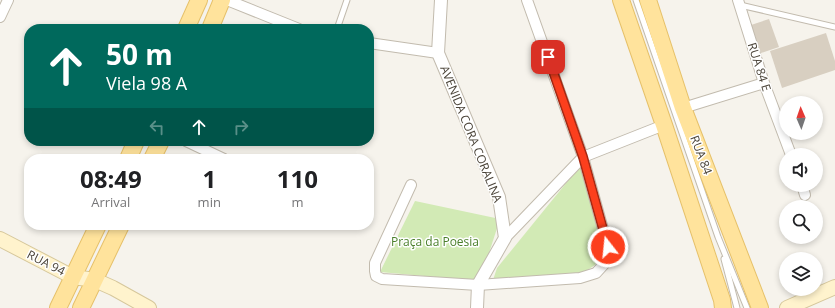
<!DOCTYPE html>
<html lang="en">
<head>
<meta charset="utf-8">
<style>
  :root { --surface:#fff; --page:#f6f6f6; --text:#202124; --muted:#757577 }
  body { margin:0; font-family:"Open Sans",sans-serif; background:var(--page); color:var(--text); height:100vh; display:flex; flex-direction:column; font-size:15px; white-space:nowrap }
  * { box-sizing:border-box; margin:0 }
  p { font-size:13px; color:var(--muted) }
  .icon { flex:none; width:22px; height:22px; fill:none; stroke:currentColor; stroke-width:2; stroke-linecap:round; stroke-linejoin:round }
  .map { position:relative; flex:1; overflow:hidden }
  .drawer { position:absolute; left:24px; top:154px; width:350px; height:76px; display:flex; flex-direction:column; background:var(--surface); border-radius:16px; box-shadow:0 2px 6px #0003 }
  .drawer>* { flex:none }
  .top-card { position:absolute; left:24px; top:24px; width:350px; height:122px; border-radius:16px; box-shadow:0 2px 6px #0003; background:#00695c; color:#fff; overflow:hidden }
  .needle { width:26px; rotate:358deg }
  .fabs { position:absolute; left:779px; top:96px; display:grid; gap:8px }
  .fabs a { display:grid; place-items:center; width:44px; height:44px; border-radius:50%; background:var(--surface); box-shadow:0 2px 6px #0003; font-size:20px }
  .pin { position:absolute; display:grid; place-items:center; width:34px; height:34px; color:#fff; margin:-17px; border-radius:8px; box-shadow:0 2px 6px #0006 }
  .me { position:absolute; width:44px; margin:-22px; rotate:344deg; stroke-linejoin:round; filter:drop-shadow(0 0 3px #0008) }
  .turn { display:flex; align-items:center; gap:14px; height:84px; padding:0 16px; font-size:18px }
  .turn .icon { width:52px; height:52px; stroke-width:2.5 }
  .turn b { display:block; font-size:28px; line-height:34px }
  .lanes { display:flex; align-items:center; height:38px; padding:0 16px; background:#0003; justify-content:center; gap:20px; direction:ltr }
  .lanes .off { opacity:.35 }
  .eta { display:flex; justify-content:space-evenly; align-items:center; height:68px; text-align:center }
  .eta b { font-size:24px; font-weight:700; line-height:28px }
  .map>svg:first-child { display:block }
  .green { fill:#d2eab5 }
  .building { fill:#d8cfc1 }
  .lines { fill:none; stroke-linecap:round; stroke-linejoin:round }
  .service-casing { stroke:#c2bbae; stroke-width:7 }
  .minor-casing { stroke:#c2bbae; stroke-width:12 }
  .tertiary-casing { stroke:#c2bbae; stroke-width:14 }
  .secondary-casing { stroke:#d6c79b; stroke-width:16 }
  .primary-casing { stroke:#e6c16a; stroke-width:18 }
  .service { stroke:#fff; stroke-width:5 }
  .minor { stroke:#fff; stroke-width:10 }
  .tertiary { stroke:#fff; stroke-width:12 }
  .secondary { stroke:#fff3cd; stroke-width:14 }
  .primary { stroke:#ffe39c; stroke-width:16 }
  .route-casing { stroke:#a42913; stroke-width:10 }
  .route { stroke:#fc3f1d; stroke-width:7 }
  .labels { text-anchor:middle; stroke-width:3; stroke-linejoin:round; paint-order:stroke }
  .street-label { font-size:12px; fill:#4b4439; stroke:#fff }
  .park-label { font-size:12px; fill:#4a7f2a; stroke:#fff }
</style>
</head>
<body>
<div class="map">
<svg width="835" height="308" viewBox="0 0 835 308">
  <rect width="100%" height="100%" fill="#f6f3ec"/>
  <g class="green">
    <path d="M 580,166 L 601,241 L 600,254 L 595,265 L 586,271 L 573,275 L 493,280 L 497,268 Z"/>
    <path d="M 415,201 L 500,219 L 480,281 L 380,272 Z"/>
  </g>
  <g class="building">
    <path d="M 769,19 L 779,47 L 761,53 L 751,25 Z"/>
    <path d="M 826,33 L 835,61 L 835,70 L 782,88 L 770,51 Z"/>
  </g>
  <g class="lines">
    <g class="service-casing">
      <g id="service">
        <path d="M 636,0 L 718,237 L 747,308"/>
        <path d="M 740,5 L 835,27"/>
        <path d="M 337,29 L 347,0"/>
        <path d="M 724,259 L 737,308"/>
      </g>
    </g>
    <g class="minor-casing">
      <g id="minor">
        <path d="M 227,0 L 299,29"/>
        <path d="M 738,0 L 764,83 L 791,155"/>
        <path d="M 0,17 L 8,0"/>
        <path d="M 369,43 L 438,53"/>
        <path d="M 683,108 L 764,83"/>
        <path d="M 186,141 L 224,159"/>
        <path d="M 411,185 L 375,263 L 375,271 L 376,276 L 382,279 L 478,285 L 580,278 L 596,273 L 607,261 L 608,247 L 583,157 L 527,0"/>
        <path d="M 802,185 L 805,195"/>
        <path d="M 505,238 L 583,157 L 664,125"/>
      </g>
    </g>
    <g class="tertiary-casing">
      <path id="tertiary" d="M 441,0 L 438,53 L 499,197 L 505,238 L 478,285 L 477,308"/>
    </g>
    <g class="secondary-casing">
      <g id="secondary">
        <path d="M 0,239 L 73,277 L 95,280 L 113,288 L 149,308"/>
        <path d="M 787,308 L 835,287"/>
      </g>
    </g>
    <g class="primary-casing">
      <g id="primary">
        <path d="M 621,0 L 664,125 L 722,300 L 723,308"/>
        <path d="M 648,0 L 683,108 L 760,308"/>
        <path d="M 186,29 L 199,0"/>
        <path d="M 210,29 L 222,0"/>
        <path d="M 128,159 L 136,141"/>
        <path d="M 152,159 L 161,141"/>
        <path d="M 58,308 L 98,225"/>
        <path d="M 81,308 L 121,225"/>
      </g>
    </g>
    <use href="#service" class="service"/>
    <use href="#minor" class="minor"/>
    <use href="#tertiary" class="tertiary"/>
    <use href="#secondary" class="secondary"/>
    <use href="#primary" class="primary"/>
  </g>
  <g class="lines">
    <g class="route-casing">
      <path id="route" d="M 548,57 L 583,157 L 608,247"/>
    </g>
    <use href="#route" class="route"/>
  </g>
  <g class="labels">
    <g class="street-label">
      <text transform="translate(759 67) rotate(72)" y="4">RUA 84 E</text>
      <text transform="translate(471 134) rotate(68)" y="4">AVENIDA CORA CORALINA</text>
      <text transform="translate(701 155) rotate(69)" y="4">RUA 84</text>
      <text transform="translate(46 263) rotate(27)" y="4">RUA 94</text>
    </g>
    <g class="park-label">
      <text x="435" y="246">Praça da Poesia</text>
    </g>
  </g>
</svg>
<div class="fabs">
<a><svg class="needle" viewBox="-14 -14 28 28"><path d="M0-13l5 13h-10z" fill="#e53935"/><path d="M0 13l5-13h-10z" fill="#757577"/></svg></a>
<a><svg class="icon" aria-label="sound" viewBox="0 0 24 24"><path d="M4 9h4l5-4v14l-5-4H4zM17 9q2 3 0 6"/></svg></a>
<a><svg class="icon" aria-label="search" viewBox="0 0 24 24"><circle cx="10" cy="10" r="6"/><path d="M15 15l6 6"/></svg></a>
<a><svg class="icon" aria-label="layers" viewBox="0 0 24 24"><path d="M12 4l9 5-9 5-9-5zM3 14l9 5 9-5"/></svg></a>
</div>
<div class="pin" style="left:548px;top:57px;background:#d93025"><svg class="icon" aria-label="arrive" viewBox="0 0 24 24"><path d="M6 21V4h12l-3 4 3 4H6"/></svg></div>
<svg class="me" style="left:608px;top:247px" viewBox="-20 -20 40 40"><circle r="17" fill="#fc3f1d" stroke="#fff" stroke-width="3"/><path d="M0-11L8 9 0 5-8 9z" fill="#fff"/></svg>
<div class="top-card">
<div class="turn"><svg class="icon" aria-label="ahead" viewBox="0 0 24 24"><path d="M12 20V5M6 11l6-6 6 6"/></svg><div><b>50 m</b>Viela 98 A</div></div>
<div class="lanes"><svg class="icon off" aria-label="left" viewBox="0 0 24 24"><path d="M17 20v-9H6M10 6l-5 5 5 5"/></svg><svg class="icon" aria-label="ahead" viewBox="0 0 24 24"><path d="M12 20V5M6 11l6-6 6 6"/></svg><svg class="icon off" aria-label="right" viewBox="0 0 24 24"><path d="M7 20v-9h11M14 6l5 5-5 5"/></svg></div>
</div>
<section class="drawer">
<div class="eta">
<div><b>08:49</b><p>Arrival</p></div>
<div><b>1</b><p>min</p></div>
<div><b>110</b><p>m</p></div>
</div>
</section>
</div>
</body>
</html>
